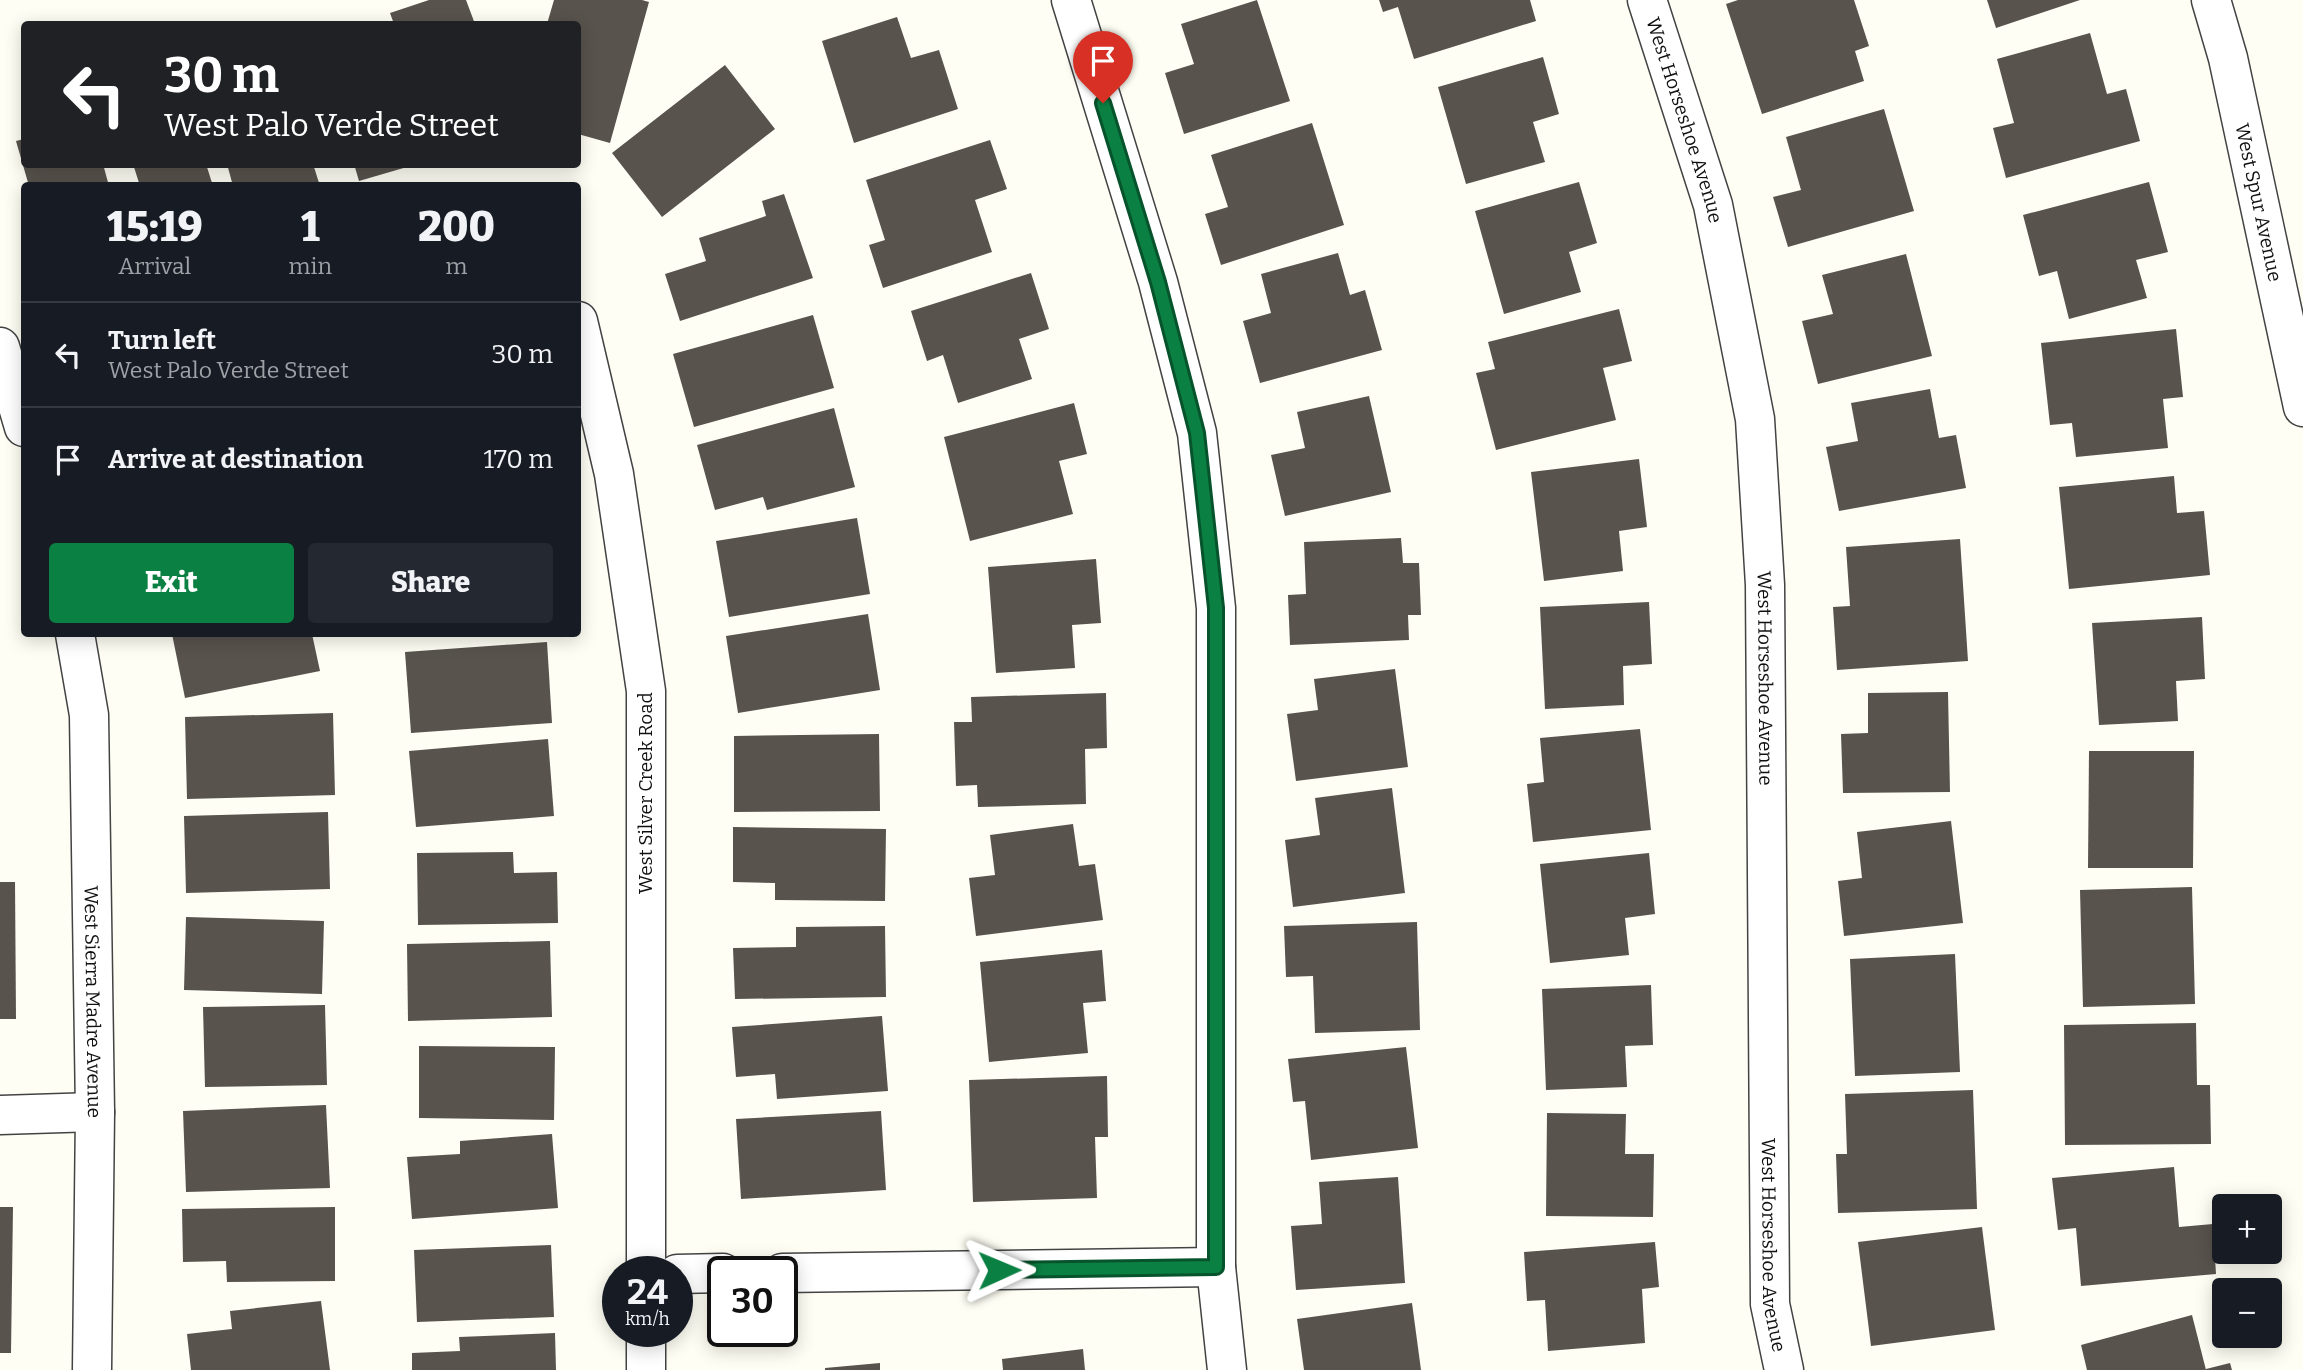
<!DOCTYPE html>
<html lang="en">
<head>
<meta charset="utf-8">
<style>
  :root { --surface:#171b24; --page:#242831; --text:#f1f3f6; --muted:#9ea1a6; --line:#363941; --accent:#0b8043 }
  body { margin:0; font-family:Bitter,serif; background:var(--page); color:var(--text); height:100vh; display:flex; flex-direction:column; font-size:26px; white-space:nowrap }
  * { box-sizing:border-box; margin:0 }
  p { font-size:23px; color:var(--muted) }
  .icon { flex:none; width:38px; height:38px; fill:none; stroke:currentColor; stroke-width:2; stroke-linecap:round; stroke-linejoin:round }
  .map { position:relative; flex:1; overflow:hidden }
  .panel { position:absolute; left:21px; top:182px; width:560px; height:455px; display:flex; flex-direction:column; background:var(--surface); border-radius:7px; box-shadow:0 4px 18px #0003 }
  .panel>* { flex:none }
  .top-card { position:absolute; left:21px; top:21px; width:560px; height:147px; border-radius:7px; box-shadow:0 4px 18px #0003; background:#202124; color:#fff; overflow:hidden }
  .controls { position:absolute; left:2212px; top:1194px; display:grid; gap:14px }
  .controls a { display:grid; place-items:center; width:70px; height:70px; border-radius:7px; background:var(--surface); box-shadow:0 4px 18px #0003; font-size:35px }
  .speed { position:absolute; left:602px; top:1256px; display:flex; gap:14px; font-size:35px; font-weight:700; text-align:center }
  .speed>* { display:grid; place-content:center; width:91px; height:91px; border-radius:50%; background:var(--surface); box-shadow:0 4px 18px #0003; line-height:1 }
  .speed small { font-size:18px; font-weight:400 }
  .speed .limit { border:4px solid #111; border-radius:10px; background:#fff; color:#111 }
  .pin { position:absolute; display:grid; place-items:center; width:60px; height:60px; color:#fff; margin:-72px -30px; border-radius:50% 50% 50% 0; rotate:-45deg; box-shadow:0 0 7px #0007 }
  .pin .icon { rotate:45deg }
  .me { position:absolute; width:77px; margin:-38px; rotate:89deg; stroke-linejoin:round; filter:drop-shadow(0 0 5px #0008) }
  .turn { display:flex; align-items:center; gap:24px; height:147px; padding:0 28px; font-size:32px }
  .turn .icon { width:91px; height:91px; stroke-width:2.5 }
  .turn b { display:block; font-size:49px; line-height:60px }
  .eta { display:flex; justify-content:space-evenly; align-items:center; height:119px; text-align:center }
  .eta b { font-size:42px; font-weight:800; line-height:49px }
  .primary-button { display:flex; gap:14px; margin-top:auto; padding:14px 28px }
  .primary-button a { flex:1; height:80px; border-radius:7px; background:var(--accent); color:#fff; font-size:28px; font-weight:800; line-height:80px; text-align:center }
  .primary-button a+a { background:var(--page); color:var(--text) }
  ul { padding:0; list-style:none }
  li { display:flex; align-items:center; gap:21px; height:105px; padding:0 28px; border-top:2px solid var(--line) }
  li div { flex:1 }
  li b { display:block; font-size:26px }
  li em { font-style:normal }
  .map>svg:first-child { display:block }
  .building { fill:#58534d }
  .lines { fill:none; stroke-linecap:round; stroke-linejoin:round }
  .minor-casing { stroke:#434343; stroke-width:41 }
  .minor { stroke:#fff; stroke-width:38 }
  .route-casing { stroke:#07532c; stroke-width:18 }
  .route { stroke:#0b8043; stroke-width:12 }
  .labels { text-anchor:middle; stroke-width:7; stroke-linejoin:round; paint-order:stroke }
  .street-label { font-size:19px; fill:#101010; stroke:#fff }
</style>
</head>
<body>
<div class="map">
<svg width="2303" height="1370" viewBox="0 0 2303 1370">
  <rect width="100%" height="100%" fill="#fefef4"/>
  <g class="building">
    <path d="M 429,0 L 466,0 L 475,24 L 394,24 L 390,13 Z"/>
    <path d="M 554,0 L 642,0 L 649,2 L 610,143 L 578,134 L 578,24 L 547,24 Z"/>
    <path d="M 1257,0 L 1290,101 L 1184,134 L 1165,73 L 1194,64 L 1181,24 Z"/>
    <path d="M 1379,0 L 1530,0 L 1536,21 L 1414,59 L 1398,7 L 1383,12 Z"/>
    <path d="M 1738,0 L 1854,0 L 1869,46 L 1855,51 L 1864,81 L 1762,114 L 1726,4 Z"/>
    <path d="M 1987,0 L 2080,0 L 1996,28 Z"/>
    <path d="M 897,17 L 911,58 L 939,50 L 958,109 L 854,143 L 822,41 Z"/>
    <path d="M 2090,33 L 2107,94 L 2126,89 L 2140,141 L 2006,178 L 1993,128 L 2014,123 L 1997,59 Z"/>
    <path d="M 1543,57 L 1559,114 L 1533,122 L 1545,162 L 1466,184 L 1438,87 Z"/>
    <path d="M 725,65 L 775,129 L 662,217 L 612,153 Z"/>
    <path d="M 1884,109 L 1914,211 L 1788,247 L 1773,197 L 1801,190 L 1786,137 Z"/>
    <path d="M 1312,123 L 1344,225 L 1221,265 L 1205,214 L 1228,207 L 1211,155 Z"/>
    <path d="M 24,139 L 24,164 L 103,164 L 109,186 L 29,186 L 16,141 Z"/>
    <path d="M 990,140 L 1007,189 L 975,200 L 992,252 L 883,288 L 869,245 L 885,240 L 866,180 Z"/>
    <path d="M 133,164 L 206,164 L 213,186 L 140,186 Z"/>
    <path d="M 227,164 L 313,164 L 320,186 L 233,186 Z"/>
    <path d="M 354,164 L 407,164 L 407,167 L 359,181 Z"/>
    <path d="M 1579,182 L 1597,243 L 1569,252 L 1581,292 L 1504,314 L 1475,211 Z"/>
    <path d="M 2149,182 L 2168,252 L 2136,260 L 2147,298 L 2069,319 L 2057,271 L 2039,276 L 2023,215 Z"/>
    <path d="M 784,194 L 813,278 L 680,321 L 665,274 L 706,261 L 699,238 L 766,216 L 762,201 Z"/>
    <path d="M 1338,253 L 1350,295 L 1365,290 L 1382,350 L 1260,383 L 1243,321 L 1271,313 L 1261,274 Z"/>
    <path d="M 1906,254 L 1932,356 L 1818,384 L 1802,321 L 1833,314 L 1822,275 Z"/>
    <path d="M 1031,273 L 1049,329 L 1019,339 L 1032,379 L 958,403 L 943,355 L 927,361 L 911,311 Z"/>
    <path d="M 1619,309 L 1632,361 L 1603,368 L 1616,420 L 1496,450 L 1476,373 L 1495,369 L 1488,342 Z"/>
    <path d="M 813,315 L 834,388 L 694,427 L 673,354 Z"/>
    <path d="M 2176,329 L 2183,397 L 2163,399 L 2168,448 L 2076,457 L 2072,423 L 2050,425 L 2041,343 Z"/>
    <path d="M 1930,389 L 1939,438 L 1956,435 L 1966,488 L 1839,511 L 1826,447 L 1858,441 L 1851,403 Z"/>
    <path d="M 1369,396 L 1391,492 L 1285,516 L 1271,455 L 1305,448 L 1297,412 Z"/>
    <path d="M 1074,403 L 1087,454 L 1059,461 L 1073,514 L 970,541 L 944,437 Z"/>
    <path d="M 834,408 L 855,487 L 767,510 L 763,497 L 715,510 L 697,445 Z"/>
    <path d="M 1639,459 L 1647,527 L 1619,531 L 1623,571 L 1544,581 L 1531,472 Z"/>
    <path d="M 2174,476 L 2177,513 L 2204,511 L 2210,575 L 2069,589 L 2059,487 Z"/>
    <path d="M 857,518 L 870,594 L 729,617 L 716,541 Z"/>
    <path d="M 1401,538 L 1403,563 L 1419,563 L 1421,615 L 1408,615 L 1409,640 L 1290,645 L 1288,595 L 1306,594 L 1304,542 Z"/>
    <path d="M 1960,539 L 1968,661 L 1837,670 L 1833,607 L 1850,606 L 1846,547 Z"/>
    <path d="M 1096,559 L 1101,623 L 1072,625 L 1075,668 L 996,673 L 988,567 Z"/>
    <path d="M 1649,602 L 1652,664 L 1623,666 L 1624,705 L 1545,709 L 1540,607 Z"/>
    <path d="M 868,614 L 880,690 L 738,713 L 726,636 Z"/>
    <path d="M 2202,617 L 2205,679 L 2176,681 L 2178,721 L 2099,725 L 2092,623 Z"/>
    <path d="M 172,634 L 312,634 L 320,671 L 185,698 Z"/>
    <path d="M 547,642 L 552,723 L 411,733 L 405,652 Z"/>
    <path d="M 1395,669 L 1408,767 L 1296,781 L 1287,714 L 1318,710 L 1314,679 Z"/>
    <path d="M 1948,692 L 1950,792 L 1843,793 L 1841,734 L 1868,733 L 1868,693 Z"/>
    <path d="M 1106,693 L 1107,748 L 1085,749 L 1086,804 L 978,807 L 977,785 L 956,786 L 954,722 L 972,722 L 971,697 Z"/>
    <path d="M 333,713 L 335,795 L 187,799 L 185,717 Z"/>
    <path d="M 1640,729 L 1651,830 L 1533,842 L 1527,784 L 1544,782 L 1540,738 Z"/>
    <path d="M 879,734 L 880,811 L 734,812 L 734,736 Z"/>
    <path d="M 548,739 L 554,816 L 416,827 L 409,751 Z"/>
    <path d="M 2089,751 L 2194,751 L 2193,868 L 2088,868 Z"/>
    <path d="M 1392,788 L 1405,893 L 1293,907 L 1285,840 L 1320,835 L 1315,798 Z"/>
    <path d="M 328,812 L 330,889 L 186,893 L 184,816 Z"/>
    <path d="M 1951,821 L 1963,923 L 1844,936 L 1838,881 L 1862,878 L 1857,832 Z"/>
    <path d="M 1073,824 L 1079,866 L 1095,864 L 1103,920 L 976,936 L 969,878 L 995,875 L 990,835 Z"/>
    <path d="M 733,827 L 886,829 L 885,901 L 775,900 L 775,883 L 733,882 Z"/>
    <path d="M 513,852 L 514,873 L 557,872 L 558,923 L 418,925 L 417,853 Z"/>
    <path d="M 1649,853 L 1655,914 L 1625,918 L 1629,955 L 1550,963 L 1540,864 Z"/>
    <path d="M 0,882 L 15,882 L 16,1019 L 0,1019 Z"/>
    <path d="M 2192,887 L 2195,1004 L 2083,1007 L 2080,890 Z"/>
    <path d="M 186,917 L 324,921 L 322,994 L 184,990 Z"/>
    <path d="M 1417,922 L 1420,1030 L 1315,1033 L 1313,976 L 1286,977 L 1284,926 Z"/>
    <path d="M 885,926 L 886,997 L 735,999 L 733,948 L 796,947 L 796,927 Z"/>
    <path d="M 550,941 L 552,1017 L 408,1021 L 407,944 Z"/>
    <path d="M 1102,950 L 1106,1001 L 1083,1003 L 1088,1053 L 989,1062 L 980,962 Z"/>
    <path d="M 1955,954 L 1960,1072 L 1855,1076 L 1850,959 Z"/>
    <path d="M 1651,985 L 1653,1045 L 1625,1046 L 1627,1087 L 1546,1090 L 1542,989 Z"/>
    <path d="M 325,1005 L 327,1085 L 205,1087 L 203,1007 Z"/>
    <path d="M 882,1016 L 888,1091 L 777,1099 L 775,1074 L 736,1077 L 732,1027 Z"/>
    <path d="M 2196,1023 L 2197,1085 L 2210,1085 L 2211,1144 L 2065,1145 L 2064,1025 Z"/>
    <path d="M 419,1046 L 555,1047 L 554,1120 L 419,1118 Z"/>
    <path d="M 1406,1047 L 1418,1148 L 1311,1160 L 1305,1101 L 1293,1102 L 1288,1059 Z"/>
    <path d="M 1107,1076 L 1108,1137 L 1095,1137 L 1097,1198 L 973,1202 L 969,1080 Z"/>
    <path d="M 1973,1090 L 1977,1209 L 1838,1213 L 1836,1154 L 1847,1154 L 1845,1094 Z"/>
    <path d="M 326,1105 L 330,1188 L 186,1192 L 183,1111 Z"/>
    <path d="M 881,1111 L 886,1190 L 741,1199 L 736,1119 Z"/>
    <path d="M 1547,1113 L 1626,1114 L 1625,1154 L 1654,1154 L 1653,1217 L 1546,1216 Z"/>
    <path d="M 552,1134 L 558,1208 L 412,1219 L 407,1157 L 460,1154 L 460,1141 Z"/>
    <path d="M 2174,1167 L 2179,1227 L 2213,1224 L 2216,1274 L 2081,1286 L 2076,1228 L 2058,1230 L 2052,1178 Z"/>
    <path d="M 1398,1177 L 1405,1283 L 1296,1290 L 1291,1226 L 1322,1224 L 1319,1182 Z"/>
    <path d="M 0,1207 L 13,1207 L 11,1353 L 0,1353 Z"/>
    <path d="M 335,1207 L 335,1281 L 227,1282 L 226,1261 L 183,1262 L 182,1209 Z"/>
    <path d="M 1982,1227 L 1995,1330 L 1871,1346 L 1858,1242 Z"/>
    <path d="M 1655,1242 L 1659,1287 L 1642,1289 L 1645,1343 L 1548,1351 L 1545,1300 L 1527,1301 L 1524,1252 Z"/>
    <path d="M 551,1245 L 554,1317 L 417,1322 L 414,1250 Z"/>
    <path d="M 321,1301 L 330,1370 L 191,1370 L 187,1334 L 232,1329 L 230,1311 Z"/>
    <path d="M 1412,1303 L 1421,1370 L 1304,1370 L 1297,1319 Z"/>
    <path d="M 2192,1315 L 2206,1370 L 2087,1370 L 2081,1345 Z"/>
    <path d="M 555,1333 L 556,1370 L 412,1370 L 412,1353 L 460,1351 L 459,1337 Z"/>
    <path d="M 1083,1349 L 1085,1370 L 1003,1370 L 1002,1359 Z"/>
    <path d="M 880,1363 L 880,1370 L 825,1370 L 825,1368 Z"/>
    <path d="M 2230,1363 L 2232,1370 L 2206,1370 L 2206,1369 Z"/>
  </g>
  <g class="lines">
    <g class="minor-casing">
      <g id="minor">
        <path d="M 1071,0 L 1158,282 L 1197,433 L 1216,608 L 1216,1267 L 1227,1370"/>
        <path id="s1" d="M 1647,0 L 1713,205 L 1755,419 L 1765,585 L 1770,1304 L 1784,1370"/>
        <path id="s2" d="M 2211,0 L 2228,58 L 2303,407"/>
        <path d="M 578,321 L 614,474 L 646,691 L 646,1272"/>
        <path d="M 0,347 L 24,427"/>
        <path id="s3" d="M 75,634 L 89,715 L 95,1112 L 92,1370"/>
        <path d="M 0,1115 L 95,1112"/>
        <path d="M 782,1273 L 1216,1267"/>
        <path d="M 677,1274 L 723,1273"/>
        <path d="M 646,1332 L 646,1370"/>
      </g>
    </g>
    <use href="#minor" class="minor"/>
  </g>
  <g class="lines">
    <g class="route-casing">
      <path id="route" d="M 999,1270 L 1216,1267 L 1216,608 L 1197,433 L 1158,282 L 1103,103"/>
    </g>
    <use href="#route" class="route"/>
  </g>
  <g class="labels">
    <g class="street-label">
      <text dy="7" stroke="none"><textPath href="#s1" startOffset="126">West Horseshoe Avenue</textPath></text>
      <text dy="7" stroke="none"><textPath href="#s2" startOffset="208">West Spur Avenue</textPath></text>
      <text dy="7" stroke="none"><textPath href="#s1" startOffset="693">West Horseshoe Avenue</textPath></text>
      <text transform="translate(645 793) rotate(-90)" y="7">West Silver Creek Road</text>
      <text dy="7" stroke="none"><textPath href="#s3" startOffset="369">West Sierra Madre Avenue</textPath></text>
      <text dy="7" stroke="none"><textPath href="#s1" startOffset="1260">West Horseshoe Avenue</textPath></text>
    </g>
  </g>
</svg>
<div class="controls">
<a>+</a>
<a>−</a>
</div>
<div class="speed"><div>24<small>km/h</small></div><div class="limit">30</div></div>
<div class="pin" style="left:1103px;top:103px;background:#d93025"><svg class="icon" aria-label="arrive" viewBox="0 0 24 24"><path d="M6 21V4h12l-3 4 3 4H6"/></svg></div>
<svg class="me" style="left:999px;top:1270px" viewBox="-20 -20 40 40"><path d="M0-17L14 15 0 8-14 15z" fill="#0b8043" stroke="#fff" stroke-width="4"/></svg>
<div class="top-card">
<div class="turn"><svg class="icon" aria-label="left" viewBox="0 0 24 24"><path d="M17 20v-9H6M10 6l-5 5 5 5"/></svg><div><b>30 m</b>West Palo Verde Street</div></div>
</div>
<section class="panel">
<div class="eta">
<div><b>15:19</b><p>Arrival</p></div>
<div><b>1</b><p>min</p></div>
<div><b>200</b><p>m</p></div>
</div>
<ul>
<li><svg class="icon" aria-label="left" viewBox="0 0 24 24"><path d="M17 20v-9H6M10 6l-5 5 5 5"/></svg><div><b>Turn left</b><p>West Palo Verde Street</p></div><em>30 m</em></li>
<li><svg class="icon" aria-label="arrive" viewBox="0 0 24 24"><path d="M6 21V4h12l-3 4 3 4H6"/></svg><div><b>Arrive at destination</b></div><em>170 m</em></li>
</ul>
<div class="primary-button"><a>Exit</a><a>Share</a></div>
</section>
</div>
</body>
</html>
